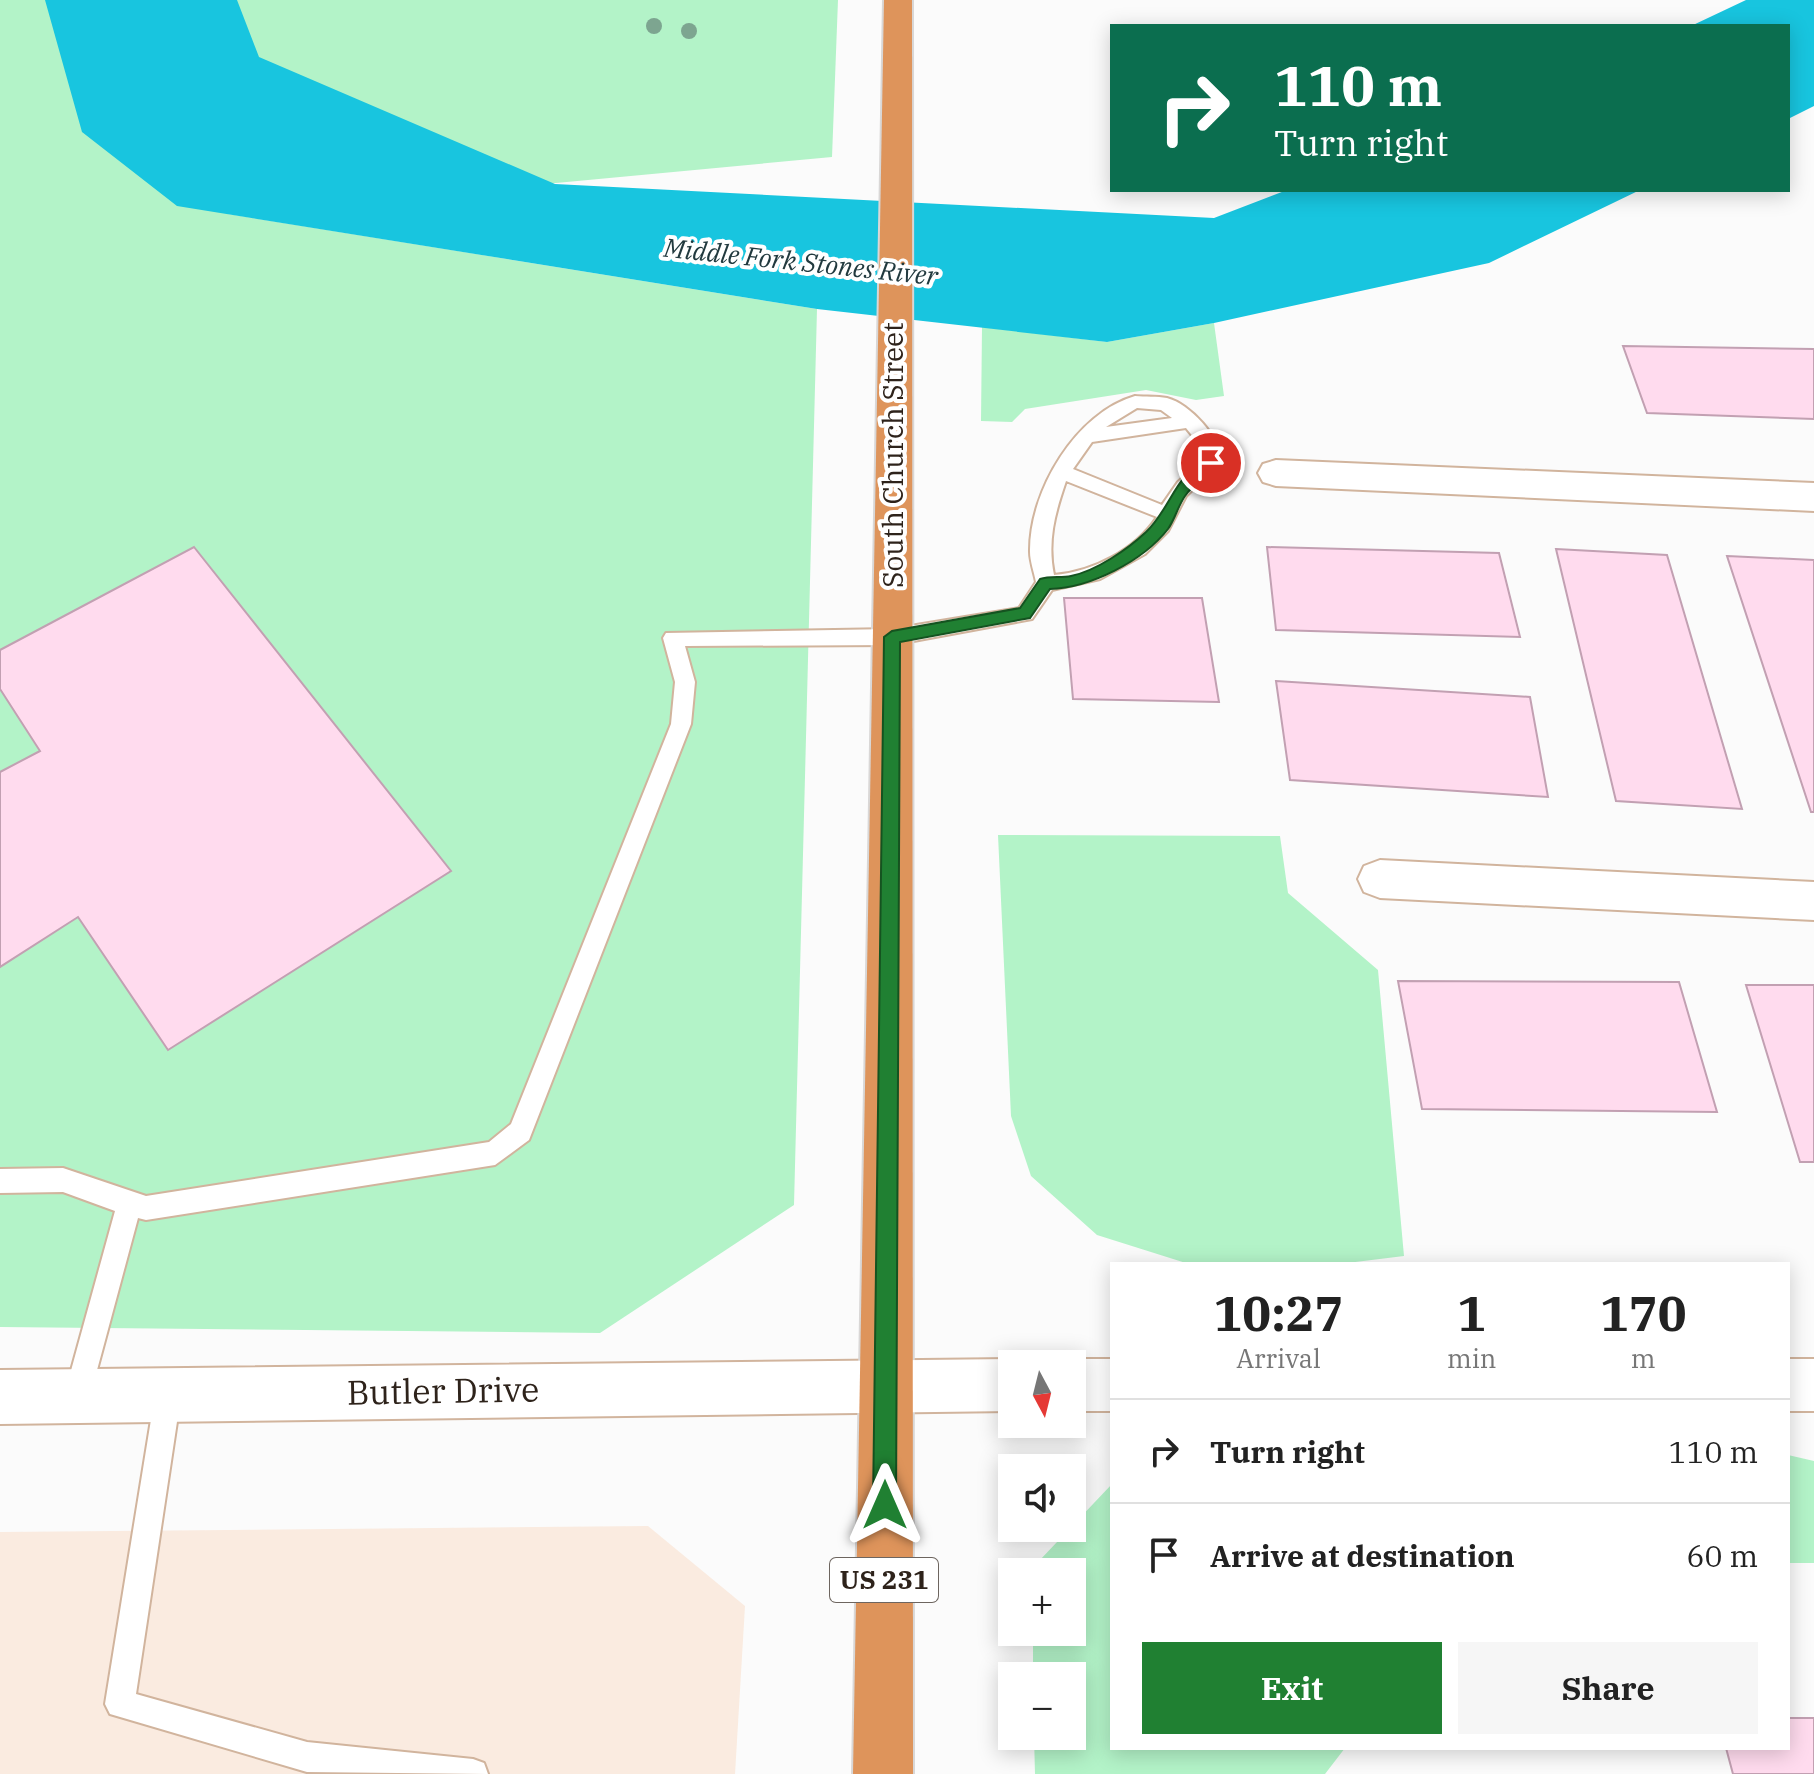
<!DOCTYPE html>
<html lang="en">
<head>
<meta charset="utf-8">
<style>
  :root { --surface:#fff; --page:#f6f6f6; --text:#222; --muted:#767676; --line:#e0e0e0; --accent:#208032 }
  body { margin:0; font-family:"IBM Plex Serif",serif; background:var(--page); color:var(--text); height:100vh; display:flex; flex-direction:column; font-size:30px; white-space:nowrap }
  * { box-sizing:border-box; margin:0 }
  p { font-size:26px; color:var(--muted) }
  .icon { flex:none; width:44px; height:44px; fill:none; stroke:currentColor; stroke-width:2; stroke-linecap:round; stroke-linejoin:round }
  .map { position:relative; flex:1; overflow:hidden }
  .panel { position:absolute; left:1110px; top:1262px; width:680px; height:488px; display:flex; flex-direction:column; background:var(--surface); border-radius:0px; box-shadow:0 4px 20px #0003 }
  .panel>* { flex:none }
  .hud { position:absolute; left:1110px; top:24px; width:680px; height:168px; border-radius:0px; box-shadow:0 4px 20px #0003; background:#0b6e4f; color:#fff; overflow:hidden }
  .needle { width:52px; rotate:173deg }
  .tools { position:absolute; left:998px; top:1350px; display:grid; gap:16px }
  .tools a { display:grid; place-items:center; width:88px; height:88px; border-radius:0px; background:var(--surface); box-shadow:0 4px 20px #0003; font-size:40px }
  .pin { position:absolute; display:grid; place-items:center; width:68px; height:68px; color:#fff; margin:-34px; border:4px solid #fff; border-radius:50%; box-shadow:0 2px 8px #0007 }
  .me { position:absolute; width:88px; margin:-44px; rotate:0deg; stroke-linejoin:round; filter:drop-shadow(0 0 6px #0008) }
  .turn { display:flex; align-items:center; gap:28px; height:168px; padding:0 32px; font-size:36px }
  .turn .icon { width:104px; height:104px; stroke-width:2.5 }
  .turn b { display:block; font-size:56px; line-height:68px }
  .eta { display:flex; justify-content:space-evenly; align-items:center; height:136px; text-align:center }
  .eta b { font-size:48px; font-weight:700; line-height:56px }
  .action { display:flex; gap:16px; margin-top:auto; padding:16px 32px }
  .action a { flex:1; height:92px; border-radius:0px; background:var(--accent); color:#fff; font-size:32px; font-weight:700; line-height:92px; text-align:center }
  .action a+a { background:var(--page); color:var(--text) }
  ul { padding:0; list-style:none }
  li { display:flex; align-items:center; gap:24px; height:104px; padding:0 32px; border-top:2px solid var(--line) }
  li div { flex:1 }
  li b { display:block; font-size:30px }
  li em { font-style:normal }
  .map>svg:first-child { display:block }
  .built { fill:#faebe0 }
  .green { fill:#b3f3c8 }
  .water { fill:#18c5df }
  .building { fill:#ffdbee; stroke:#c2a0b2; stroke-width:2 }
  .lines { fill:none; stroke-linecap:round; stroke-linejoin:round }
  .service-casing { stroke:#d1b49d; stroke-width:4 }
  .minor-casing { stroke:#d1b49d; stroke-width:4 }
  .tertiary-casing { stroke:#d1b49d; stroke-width:4 }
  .trunk-casing { stroke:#d9d7d6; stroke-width:4 }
  .service { fill:#fff; fill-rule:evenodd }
  .minor { fill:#fff; fill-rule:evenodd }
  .tertiary { fill:#fff; fill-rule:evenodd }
  .trunk { fill:#de945b; fill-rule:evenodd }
  .tree { fill:#7da590 }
  .route { fill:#208032; stroke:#155320; stroke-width:2 }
  .labels { text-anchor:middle; stroke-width:8; stroke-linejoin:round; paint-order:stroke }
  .far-water-label { font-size:26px; font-style:italic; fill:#223a3f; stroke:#fff }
  .shield { fill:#fff; stroke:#6d655f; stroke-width:2 }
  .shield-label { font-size:26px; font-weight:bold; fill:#2e231b }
  .street-label { font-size:28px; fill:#2e231b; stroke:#fff }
  .near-street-label { font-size:34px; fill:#2e231b; stroke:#fff }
</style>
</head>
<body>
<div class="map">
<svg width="1814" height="1774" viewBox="0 0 1814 1774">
  <rect width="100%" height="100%" fill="#fbfbfb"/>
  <path class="built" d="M 648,1526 L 745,1606 L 735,1774 L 0,1774 L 0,1532 Z"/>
  <g class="green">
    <path d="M 0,0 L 838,0 L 832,157 L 228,214 L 817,309 L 794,1205 L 600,1333 L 0,1327 Z"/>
    <path d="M 1214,323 L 1224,396 L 1196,400 L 1146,390 L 1025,409 L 1012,422 L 981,421 L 982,327 L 1107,342 Z"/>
    <path d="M 998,835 L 1280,836 L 1288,893 L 1378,970 L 1404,1256 L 1339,1264 L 1189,1264 L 1097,1235 L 1031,1176 L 1011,1116 Z"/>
    <path d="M 1788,1455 L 1814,1461 L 1814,1563 L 1788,1563 Z"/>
    <path d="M 1112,1484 L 1112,1748 L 1345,1748 L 1325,1774 L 1035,1774 L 1034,1736 L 1072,1736 L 1072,1676 L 1033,1676 L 1033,1632 L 1072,1632 L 1072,1572 L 1038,1572 L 1039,1561 Z"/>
  </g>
  <g class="water">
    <path d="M 45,0 L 237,0 L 259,57 L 555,184 L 1214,218 L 1287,190 L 1640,190 L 1489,263 L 1214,323 L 1107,342 L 817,309 L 177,206 L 82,132 Z"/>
    <path d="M 1746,0 L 1814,0 L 1814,106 L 1788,119 L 1788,26 L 1691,26 Z"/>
  </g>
  <g class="building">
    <path d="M 1623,346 L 1814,349 L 1814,419 L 1647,413 Z"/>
    <path d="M 194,547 L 451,871 L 168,1050 L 78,917 L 0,967 L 0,772 L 40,751 L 0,689 L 0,650 Z"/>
    <path d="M 1267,547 L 1499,553 L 1520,637 L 1276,630 Z"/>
    <path d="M 1556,549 L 1667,555 L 1742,809 L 1616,801 Z"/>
    <path d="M 1727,556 L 1814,560 L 1814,812 L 1811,812 Z"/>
    <path d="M 1064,598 L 1202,598 L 1219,702 L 1073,699 Z"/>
    <path d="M 1276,681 L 1530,697 L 1548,797 L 1290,780 Z"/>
    <path d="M 1398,981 L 1679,982 L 1717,1112 L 1422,1109 Z"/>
    <path d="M 1746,985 L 1814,985 L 1814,1162 L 1800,1162 Z"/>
    <path d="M 1788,1718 L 1814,1718 L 1814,1774 L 1733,1774 L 1726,1748 L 1788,1748 Z"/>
  </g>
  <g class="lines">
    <g class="service-casing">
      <g id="service">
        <path d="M 1135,396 C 1145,397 1157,396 1167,398 C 1190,404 1222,438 1220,463 L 1186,496 L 1168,531 L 1145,554 L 1100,579 L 1052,590 L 1032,619 L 892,645 L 685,646 L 695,682 L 691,724 L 529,1140 L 495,1165 L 146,1220 L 138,1218 L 90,1396 L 86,1405 L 77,1409 L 68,1405 L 64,1396 L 115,1211 L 63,1192 L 0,1193 L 0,1169 L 63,1168 L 146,1196 L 489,1142 L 511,1124 L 671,724 L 675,682 L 663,638 L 666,633 L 892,629 L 1019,608 L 1036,582 C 1034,572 1030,561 1030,552 C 1029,491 1076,413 1135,396 ZM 1137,408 L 1161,410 L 1172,418 L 1106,427 ZM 1186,428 L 1199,444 L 1202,460 L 1178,482 L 1162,505 L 1073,469 L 1092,442 ZM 1066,481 L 1157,517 C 1135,550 1093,572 1054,575 C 1047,541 1055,513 1066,481 Z"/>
        <path d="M 168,1382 L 177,1386 L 181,1395 L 136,1694 L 307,1742 L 473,1759 L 484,1763 L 488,1774 L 307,1772 L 110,1714 L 105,1704 L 155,1395 L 159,1386 Z"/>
      </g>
    </g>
    <g class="minor-casing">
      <g id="minor">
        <path d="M 1276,460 L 1814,483 L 1814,511 L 1276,486 L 1263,482 L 1258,473 L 1263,464 Z"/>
        <path d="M 1380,860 L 1814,882 L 1814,920 L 1380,898 L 1364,892 L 1358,879 L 1364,866 Z"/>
      </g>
    </g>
    <g class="tertiary-casing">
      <g id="tertiary">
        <path d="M 1012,1359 L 1025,1364 L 1012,1364 L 1012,1411 L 0,1424 L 0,1370 Z"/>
        <path d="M 1072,1359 L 1112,1359 L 1112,1411 L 1072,1411 L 1072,1364 L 1059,1364 Z"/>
        <rect x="1788" y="1359" width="26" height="52"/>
      </g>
    </g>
    <g class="trunk-casing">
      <path id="trunk" d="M 884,0 L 912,0 L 913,1774 L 853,1774 Z"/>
    </g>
    <use href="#service" class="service"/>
    <use href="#minor" class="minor"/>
    <use href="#tertiary" class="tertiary"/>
    <use href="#trunk" class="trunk"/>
  </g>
  <g class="tree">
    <circle cx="654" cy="26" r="8"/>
    <circle cx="689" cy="31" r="8"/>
  </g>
  <path class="route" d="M 1211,458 L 1219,463 L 1217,467 C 1207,476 1192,485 1185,496 C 1178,506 1175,519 1168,529 C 1143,561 1090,588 1050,589 L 1030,618 L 900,642 L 896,1505 L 893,1513 L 885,1516 L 877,1513 L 873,1505 L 884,637 L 892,631 L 1020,608 L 1040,579 C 1050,576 1061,578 1071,576 C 1096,571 1128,549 1146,532 C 1171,509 1176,470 1211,458 Z"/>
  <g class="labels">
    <g class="far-water-label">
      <text transform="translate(801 262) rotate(6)" y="9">Middle Fork Stones River</text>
    </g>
    <rect class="shield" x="830" y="1558" width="108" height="44" rx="6"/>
    <g class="shield-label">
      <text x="884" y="1589">US 231</text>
    </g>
    <g class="street-label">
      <text transform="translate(893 455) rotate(-90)" y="10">South Church Street</text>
    </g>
    <g class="near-street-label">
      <text transform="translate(443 1391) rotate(-1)" y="12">Butler Drive</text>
    </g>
  </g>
</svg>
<div class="tools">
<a><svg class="needle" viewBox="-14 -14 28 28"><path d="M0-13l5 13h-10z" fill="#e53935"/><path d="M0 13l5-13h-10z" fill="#767676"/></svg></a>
<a><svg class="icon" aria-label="sound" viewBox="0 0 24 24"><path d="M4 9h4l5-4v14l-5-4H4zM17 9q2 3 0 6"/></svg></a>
<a>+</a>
<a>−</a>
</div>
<div class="pin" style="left:1211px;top:463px;background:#d93025"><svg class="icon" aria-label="arrive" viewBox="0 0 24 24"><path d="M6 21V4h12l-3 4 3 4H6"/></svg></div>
<svg class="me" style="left:885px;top:1505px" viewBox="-20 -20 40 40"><path d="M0-17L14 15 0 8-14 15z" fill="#208032" stroke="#fff" stroke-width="4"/></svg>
<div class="hud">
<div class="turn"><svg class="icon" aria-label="right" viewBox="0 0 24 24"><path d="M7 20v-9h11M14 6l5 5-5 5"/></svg><div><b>110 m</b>Turn right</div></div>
</div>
<section class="panel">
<div class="eta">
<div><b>10:27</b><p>Arrival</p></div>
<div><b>1</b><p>min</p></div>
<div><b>170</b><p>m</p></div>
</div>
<ul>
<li><svg class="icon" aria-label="right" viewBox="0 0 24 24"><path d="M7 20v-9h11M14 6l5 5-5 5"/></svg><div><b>Turn right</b></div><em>110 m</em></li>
<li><svg class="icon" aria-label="arrive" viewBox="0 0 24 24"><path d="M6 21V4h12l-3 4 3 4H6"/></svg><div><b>Arrive at destination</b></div><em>60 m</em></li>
</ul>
<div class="action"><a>Exit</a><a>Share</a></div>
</section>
</div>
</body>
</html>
